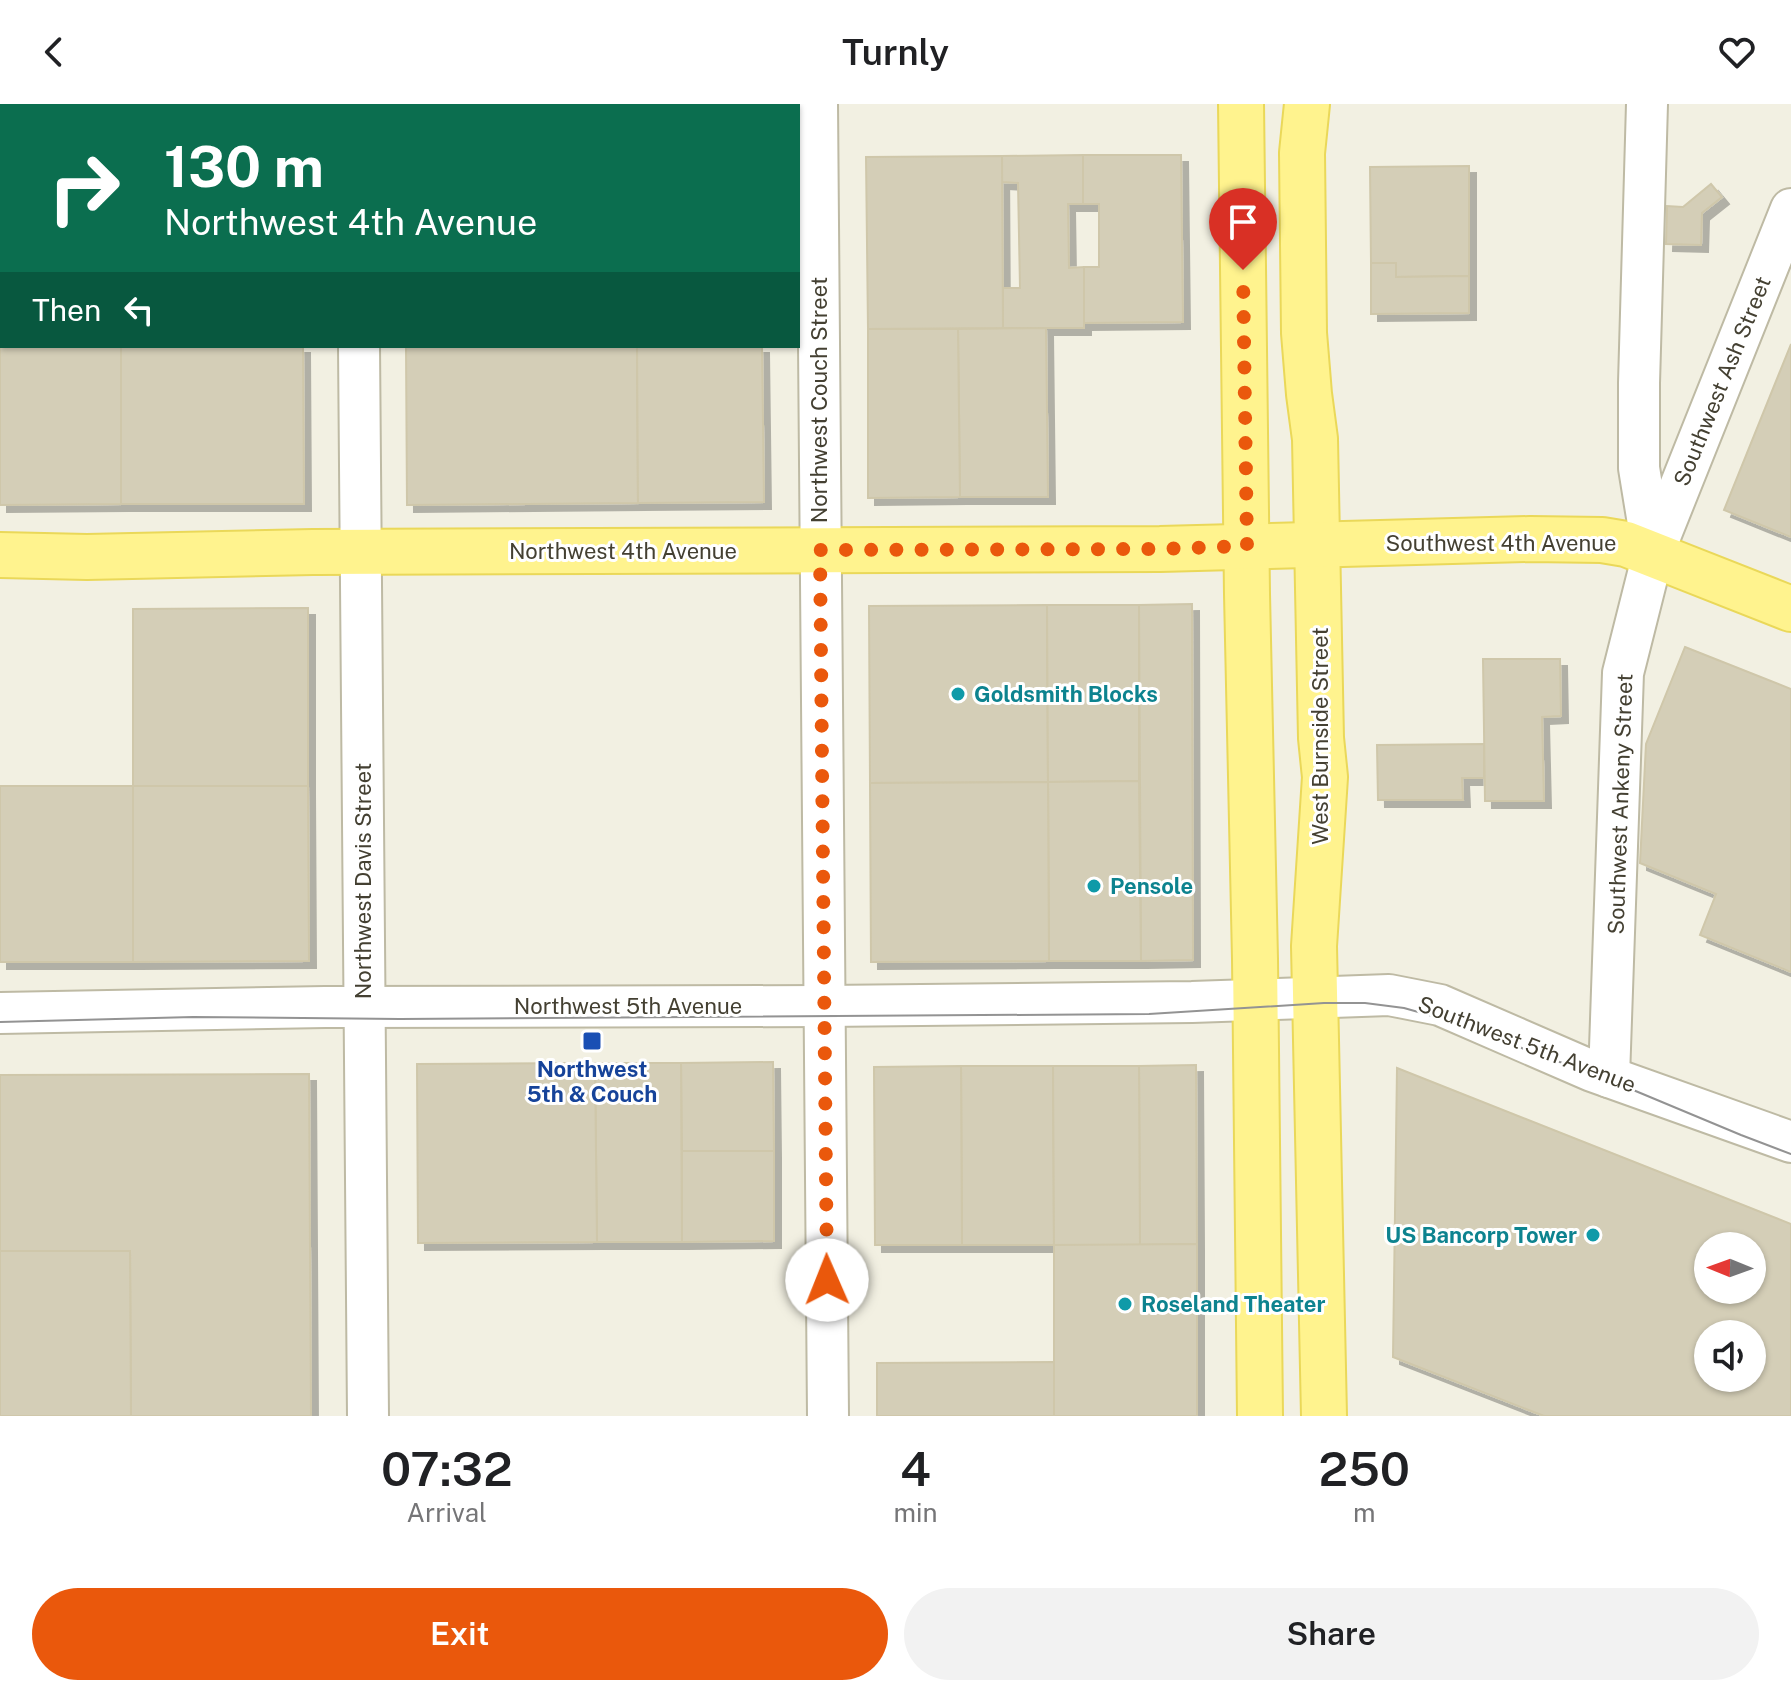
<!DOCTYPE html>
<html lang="en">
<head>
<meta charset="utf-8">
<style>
  :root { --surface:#fff; --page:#f2f2f2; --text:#202124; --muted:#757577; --accent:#ea580c }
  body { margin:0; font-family:"Public Sans",sans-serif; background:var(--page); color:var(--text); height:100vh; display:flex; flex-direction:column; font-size:30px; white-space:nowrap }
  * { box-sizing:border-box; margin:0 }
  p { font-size:26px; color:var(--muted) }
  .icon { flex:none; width:44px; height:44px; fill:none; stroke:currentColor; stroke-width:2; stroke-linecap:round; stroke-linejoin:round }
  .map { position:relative; height:1312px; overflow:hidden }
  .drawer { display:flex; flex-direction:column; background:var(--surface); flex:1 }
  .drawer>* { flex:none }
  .hud { position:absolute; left:0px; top:0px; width:800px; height:244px; box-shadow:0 2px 6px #0004; background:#0b6e4f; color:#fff; overflow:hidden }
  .needle { width:52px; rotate:271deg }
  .buttons { position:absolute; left:1694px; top:1128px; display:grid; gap:16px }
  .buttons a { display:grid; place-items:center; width:72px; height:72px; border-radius:50%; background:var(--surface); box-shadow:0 2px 6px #0004; font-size:40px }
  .pin { position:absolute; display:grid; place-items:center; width:68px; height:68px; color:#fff; margin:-82px -34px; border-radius:50% 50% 50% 0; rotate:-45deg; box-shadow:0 0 8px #0007 }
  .pin .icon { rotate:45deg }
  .me { position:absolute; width:88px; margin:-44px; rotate:359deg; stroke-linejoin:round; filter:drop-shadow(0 0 6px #0008) }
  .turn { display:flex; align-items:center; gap:28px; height:168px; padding:0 32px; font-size:36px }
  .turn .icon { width:104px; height:104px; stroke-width:2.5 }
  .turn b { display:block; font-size:56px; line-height:68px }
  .then { display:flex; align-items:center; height:76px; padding:0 32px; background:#0003; gap:16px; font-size:30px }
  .eta { display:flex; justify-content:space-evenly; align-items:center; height:136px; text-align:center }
  .eta b { font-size:48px; font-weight:600; line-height:56px }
  .action { display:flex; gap:16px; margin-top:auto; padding:16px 32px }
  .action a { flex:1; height:92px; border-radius:48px; background:var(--accent); color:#fff; font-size:32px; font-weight:600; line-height:92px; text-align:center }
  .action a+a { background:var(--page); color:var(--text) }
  header { display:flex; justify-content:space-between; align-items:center; height:104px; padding:0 32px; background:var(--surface); font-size:36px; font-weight:600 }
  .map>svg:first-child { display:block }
  .building { fill:#d4ceb7; stroke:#cfc7aa; stroke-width:2; fill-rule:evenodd; filter:url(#shadow) }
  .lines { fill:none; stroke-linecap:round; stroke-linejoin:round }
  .minor-casing { stroke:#bebaa4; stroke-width:44 }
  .major-casing { stroke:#ead859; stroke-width:48 }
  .minor { stroke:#fff; stroke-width:40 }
  .major { stroke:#fff38e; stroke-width:44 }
  .tram { stroke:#939393; stroke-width:2 }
  .route { stroke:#ea580c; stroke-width:14; stroke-dasharray:0 25.2 }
  .culture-dot { fill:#0f9aa8; stroke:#fff; stroke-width:3 }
  .transit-dot { fill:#1a4fb4; stroke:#fff; stroke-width:3 }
  .labels { text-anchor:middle; stroke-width:6; stroke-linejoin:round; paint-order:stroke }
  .street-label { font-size:22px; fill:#444032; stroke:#fff }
  .culture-label { font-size:22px; font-weight:bold; fill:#0d838f; stroke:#fff; text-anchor:start }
  .transit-label { font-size:22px; font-weight:bold; fill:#164399; stroke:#fff }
</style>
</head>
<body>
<header><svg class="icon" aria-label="back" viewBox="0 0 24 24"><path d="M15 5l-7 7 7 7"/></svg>Turnly<svg class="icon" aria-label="heart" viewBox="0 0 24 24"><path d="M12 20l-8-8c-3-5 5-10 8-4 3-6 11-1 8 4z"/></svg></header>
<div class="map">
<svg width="1791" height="1312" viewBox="0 0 1791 1312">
  <defs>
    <filter id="shadow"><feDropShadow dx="7" dy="7" stdDeviation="0" flood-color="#0004"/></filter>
  </defs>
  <rect width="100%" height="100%" fill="#f2f0e2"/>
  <g class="building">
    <path d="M 1083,51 L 1181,51 L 1183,218 L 1084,219 L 1084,163 L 1099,163 L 1099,100 L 1083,100 Z"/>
    <path d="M 1083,51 L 1083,100 L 1068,100 L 1069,164 L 1084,163 L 1084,224 L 1003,224 L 1003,184 L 1020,184 L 1018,79 L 1002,78 L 1002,52 Z"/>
    <path d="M 1002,52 L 1003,224 L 868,225 L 866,53 Z"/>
    <rect x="0" y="57" width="2" height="168"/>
    <path d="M 1469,62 L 1469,172 L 1396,173 L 1396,159 L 1371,159 L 1370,63 Z"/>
    <path d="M 1711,80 L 1722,93 L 1702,109 L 1701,141 L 1666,140 L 1667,102 L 1683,103 Z"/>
    <path d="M 1371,159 L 1396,159 L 1396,173 L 1469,172 L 1469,209 L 1371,210 Z"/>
    <path d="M 1046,224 L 1048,393 L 960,393 L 958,225 Z"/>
    <path d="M 0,225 L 2,225 L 2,242 L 121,242 L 121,400 L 0,401 Z"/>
    <path d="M 868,225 L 958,225 L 960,393 L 868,394 Z"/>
    <path d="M 1791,240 L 1791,433 L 1724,406 Z"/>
    <path d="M 121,242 L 303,242 L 304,400 L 121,400 Z"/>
    <path d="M 406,242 L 637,242 L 638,399 L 407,401 Z"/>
    <path d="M 637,242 L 762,242 L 764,398 L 638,399 Z"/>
    <path d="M 1192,500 L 1193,856 L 1141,857 L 1139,501 Z"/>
    <path d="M 1047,501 L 1048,678 L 870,679 L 869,502 Z"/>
    <path d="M 1047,501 L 1139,501 L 1139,677 L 1048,678 Z"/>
    <path d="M 308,504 L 308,682 L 133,682 L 133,505 Z"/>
    <path d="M 1685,543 L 1791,585 L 1791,868 L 1700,831 L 1716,790 L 1640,759 L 1646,640 Z"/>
    <path d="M 1483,555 L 1560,555 L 1561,612 L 1542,613 L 1544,697 L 1485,697 Z"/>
    <path d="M 1484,640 L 1484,674 L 1462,674 L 1463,696 L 1378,696 L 1377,641 Z"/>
    <path d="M 1139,677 L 1141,857 L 1049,857 L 1048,678 Z"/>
    <path d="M 1048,678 L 1049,857 L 871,858 L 870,679 Z"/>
    <rect x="0" y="682" width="133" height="176"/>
    <path d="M 133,682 L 308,682 L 309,857 L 133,858 Z"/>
    <path d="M 773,958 L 774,1047 L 682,1047 L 681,959 Z"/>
    <path d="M 595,959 L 681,959 L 682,1138 L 597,1138 Z"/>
    <path d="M 595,959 L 597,1138 L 418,1139 L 417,960 Z"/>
    <path d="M 1196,961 L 1197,1140 L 1140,1141 L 1139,962 Z"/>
    <path d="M 961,962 L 1053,962 L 1054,1141 L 962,1141 Z"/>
    <path d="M 961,962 L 962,1141 L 875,1141 L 874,963 Z"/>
    <path d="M 1053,962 L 1139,962 L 1140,1141 L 1054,1141 Z"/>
    <path d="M 1397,964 L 1791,1120 L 1791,1312 L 1544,1312 L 1393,1253 ZM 1708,1142 L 1752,1142 L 1752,1186 L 1708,1186 ZM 1708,1230 L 1752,1230 L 1752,1274 L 1708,1274 Z"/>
    <path d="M 309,970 L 311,1312 L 131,1312 L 130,1147 L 0,1147 L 0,971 Z"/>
    <path d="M 682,1047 L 774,1047 L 774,1137 L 682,1138 Z"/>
    <path d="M 1197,1140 L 1197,1312 L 1054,1312 L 1054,1141 Z"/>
    <path d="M 0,1147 L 130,1147 L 131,1312 L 0,1312 Z"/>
    <path d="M 1054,1258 L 1054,1312 L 877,1312 L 877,1259 Z"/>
  </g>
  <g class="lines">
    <g class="minor-casing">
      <g id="minor">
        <path d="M 358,0 L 358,2"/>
        <path d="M 817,0 L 828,1312"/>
        <path d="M 359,242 L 368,1312"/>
        <path d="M 1653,450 L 1791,105"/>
        <path d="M 0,909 L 325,903 L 825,902 L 1192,898 L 1389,891 L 1440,901 L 1592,967 L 1791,1038"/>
        <path d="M 1609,973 L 1623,569 L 1653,450 L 1639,364 L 1639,279 L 1647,0"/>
      </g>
    </g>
    <g class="major-casing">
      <g id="major">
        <path d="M 1241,0 L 1247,490 L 1255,855 L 1260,1312"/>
        <path d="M 1307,0 L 1302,49 L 1304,229 L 1309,290 L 1315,335 L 1321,634 L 1325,673 L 1314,842 L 1324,1312"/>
        <path d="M 0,451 L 87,453 L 313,448 L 1160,445 L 1530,435 L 1602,436 L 1626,440 L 1791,505"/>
      </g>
    </g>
    <use href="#minor" class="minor"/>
    <use href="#major" class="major"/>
    <path class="tram" d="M 0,918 L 193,913 L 400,915 L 1149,910 L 1324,899 L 1365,899 L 1404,904 L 1443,915 L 1614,978 L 1741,1031 L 1791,1050"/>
  </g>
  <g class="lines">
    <path class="route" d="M 827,1176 L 820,446 L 1160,445 L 1247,442 L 1243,166"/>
  </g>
  <g class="culture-dot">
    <circle cx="958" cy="590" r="8"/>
    <circle cx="1094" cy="782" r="8"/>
    <circle cx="1593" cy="1131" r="8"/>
    <circle cx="1125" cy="1200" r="8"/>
  </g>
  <rect class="transit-dot" x="582" y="927" width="20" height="20" rx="4"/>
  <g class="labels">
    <g class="street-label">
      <text transform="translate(1722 277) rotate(-68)" y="8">Southwest Ash Street</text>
      <text transform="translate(819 296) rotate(-90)" y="8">Northwest Couch Street</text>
      <text x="1501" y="447">Southwest 4th Avenue</text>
      <text x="623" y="455">Northwest 4th Avenue</text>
      <text transform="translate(1320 632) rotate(-90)" y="8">West Burnside Street</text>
      <text transform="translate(1620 700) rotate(-88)" y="8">Southwest Ankeny Street</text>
      <text transform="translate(363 777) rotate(-90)" y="8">Northwest Davis Street</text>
      <text x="628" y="910">Northwest 5th Avenue</text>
      <text transform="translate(1527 940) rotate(21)" y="8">Southwest 5th Avenue</text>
    </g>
    <g class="culture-label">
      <text x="974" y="598">Goldsmith Blocks</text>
      <text x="1110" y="790">Pensole</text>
      <text x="1577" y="1139" text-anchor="end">US Bancorp Tower</text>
      <text x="1141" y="1208">Roseland Theater</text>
    </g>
    <g class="transit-label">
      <text x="592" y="973">Northwest<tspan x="592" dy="25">5th &amp; Couch</tspan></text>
    </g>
  </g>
</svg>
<div class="buttons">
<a><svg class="needle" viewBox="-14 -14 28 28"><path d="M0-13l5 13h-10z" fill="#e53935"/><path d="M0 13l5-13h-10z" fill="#757577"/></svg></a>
<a><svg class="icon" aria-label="sound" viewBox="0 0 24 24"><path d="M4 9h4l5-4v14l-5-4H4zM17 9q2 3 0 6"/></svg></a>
</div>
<div class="pin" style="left:1243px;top:166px;background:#d93025"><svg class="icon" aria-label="arrive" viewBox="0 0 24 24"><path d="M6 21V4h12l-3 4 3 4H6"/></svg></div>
<svg class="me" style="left:827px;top:1176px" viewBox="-20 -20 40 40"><circle r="19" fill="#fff"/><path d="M0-13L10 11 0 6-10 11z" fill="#ea580c"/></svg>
<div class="hud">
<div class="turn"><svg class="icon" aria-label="right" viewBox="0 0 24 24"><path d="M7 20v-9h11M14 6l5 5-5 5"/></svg><div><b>130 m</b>Northwest 4th Avenue</div></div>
<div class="then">Then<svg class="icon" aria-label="left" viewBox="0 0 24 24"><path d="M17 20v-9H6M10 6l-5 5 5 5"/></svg></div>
</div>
</div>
<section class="drawer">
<div class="eta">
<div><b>07:32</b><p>Arrival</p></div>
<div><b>4</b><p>min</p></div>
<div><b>250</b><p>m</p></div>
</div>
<div class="action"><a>Exit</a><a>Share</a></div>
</section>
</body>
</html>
